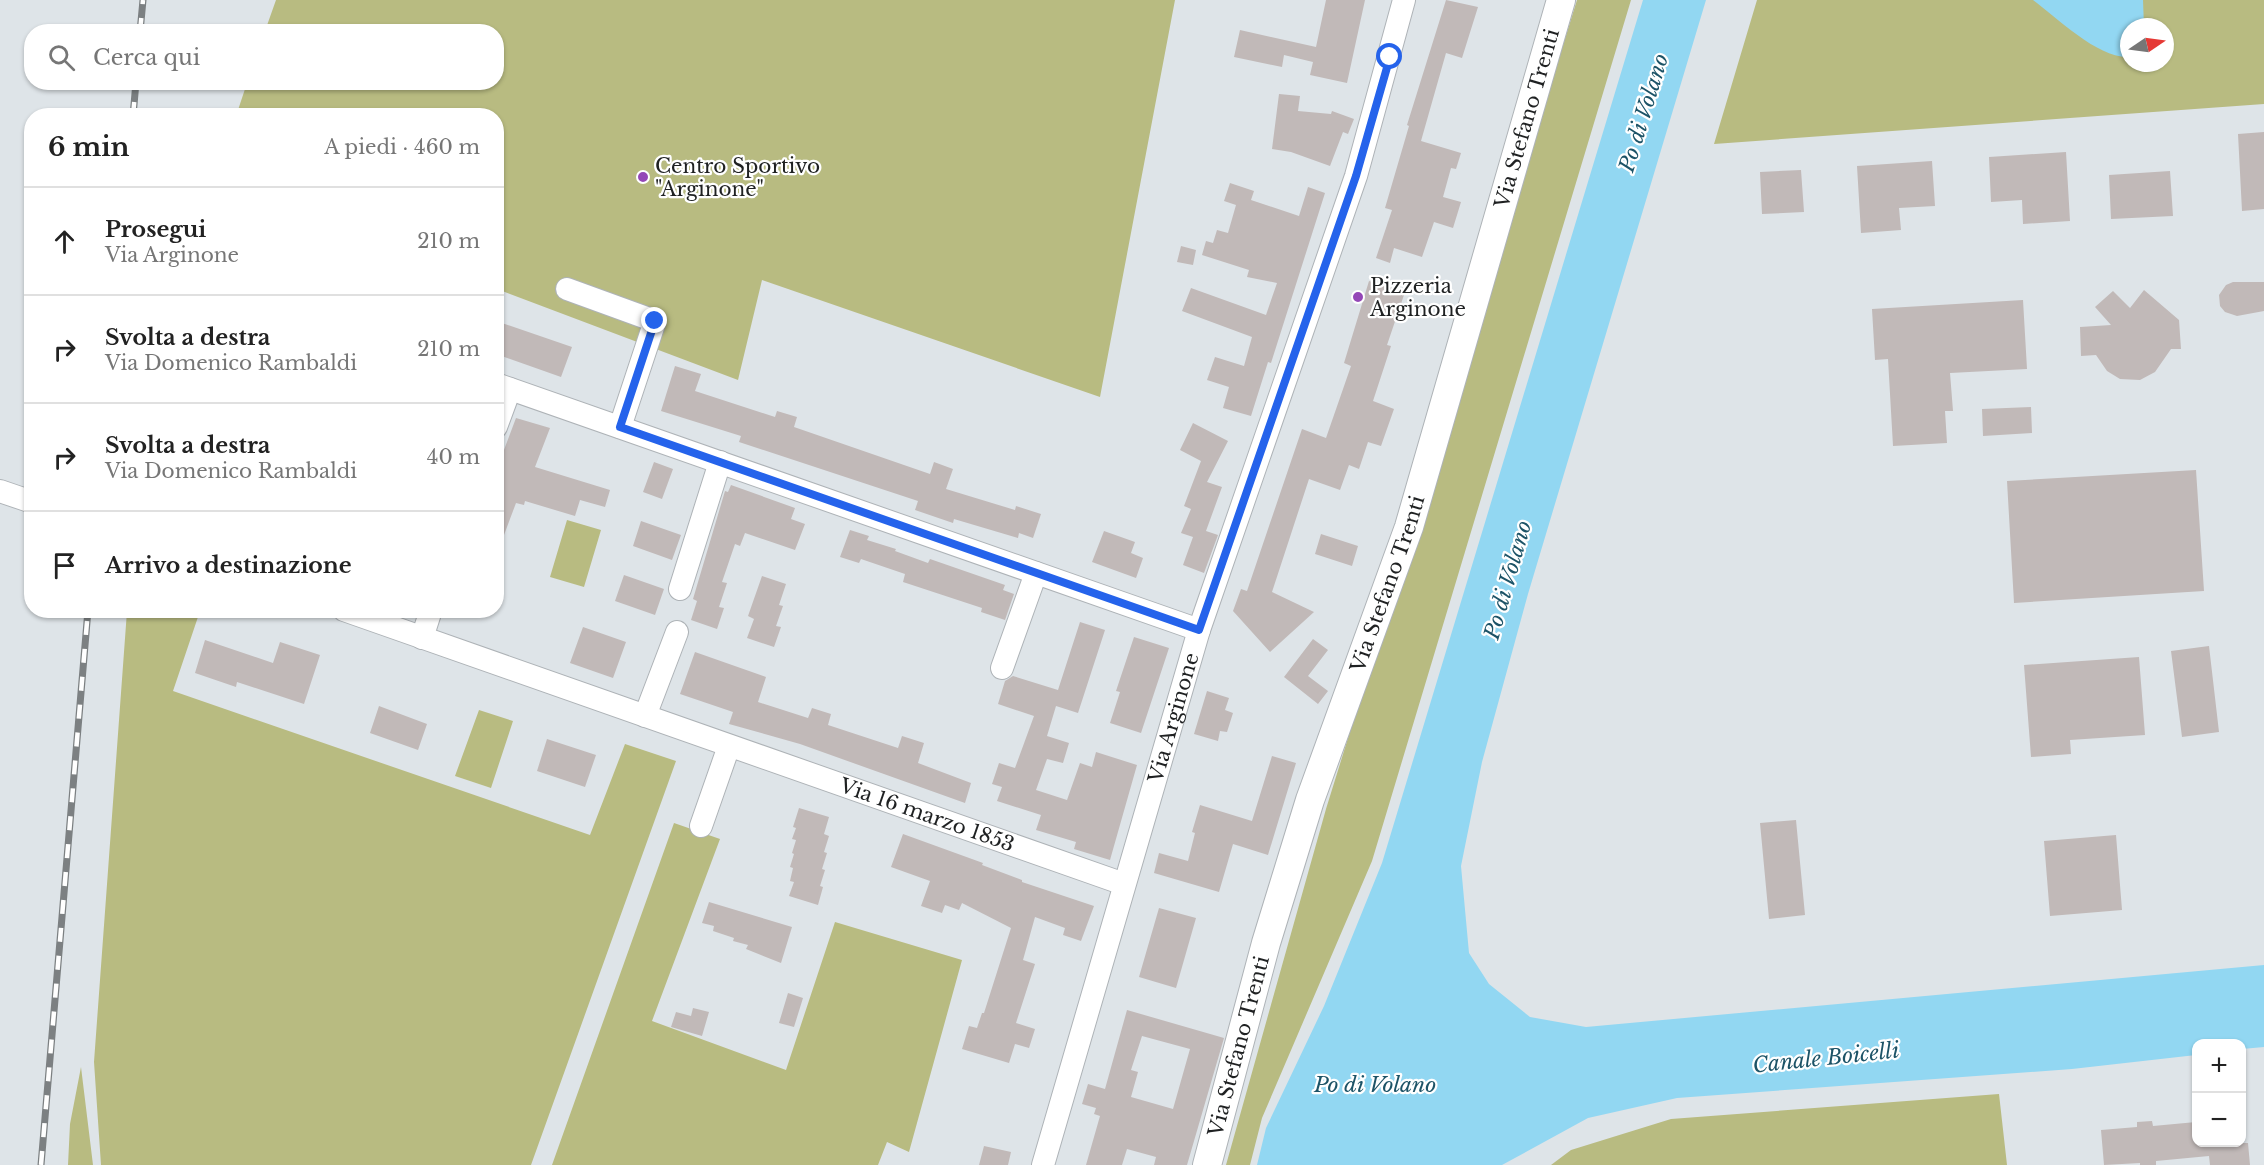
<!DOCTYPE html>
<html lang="it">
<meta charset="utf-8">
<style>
body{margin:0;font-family:"Libre Baskerville",serif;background:#f2f2f2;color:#222}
.controls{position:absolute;right:18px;bottom:18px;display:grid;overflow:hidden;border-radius:12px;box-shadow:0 2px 4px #0004}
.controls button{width:54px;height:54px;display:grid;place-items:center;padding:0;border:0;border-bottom:2px solid #e0e0e0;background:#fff;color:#222;font:30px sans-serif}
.compass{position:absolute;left:2120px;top:18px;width:54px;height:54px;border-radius:50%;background:#fff;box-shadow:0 2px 4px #0004;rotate:77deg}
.stop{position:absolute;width:18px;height:18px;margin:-14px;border:4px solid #2563eb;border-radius:50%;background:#fff}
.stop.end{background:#2563eb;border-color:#fff;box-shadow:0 2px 6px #0008}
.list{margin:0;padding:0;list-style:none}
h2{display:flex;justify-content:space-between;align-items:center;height:78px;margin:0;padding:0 24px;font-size:26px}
h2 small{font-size:20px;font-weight:400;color:#767676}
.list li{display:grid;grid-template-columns:39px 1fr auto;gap:18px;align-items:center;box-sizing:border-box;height:108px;padding:0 24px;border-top:2px solid #e0e0e0}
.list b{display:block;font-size:22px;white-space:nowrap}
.list p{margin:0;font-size:20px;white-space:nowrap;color:#767676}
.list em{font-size:20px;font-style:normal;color:#767676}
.icon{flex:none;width:33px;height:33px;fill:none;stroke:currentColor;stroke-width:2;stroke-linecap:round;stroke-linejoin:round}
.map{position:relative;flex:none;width:2264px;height:1165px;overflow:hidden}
.search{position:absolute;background:#fff;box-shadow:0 2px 4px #0004;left:24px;top:24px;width:480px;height:66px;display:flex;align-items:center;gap:15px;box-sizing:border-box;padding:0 21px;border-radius:24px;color:#767676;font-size:22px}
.panel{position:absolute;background:#fff;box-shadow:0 2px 4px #0004;left:24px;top:108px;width:480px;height:510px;border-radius:24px}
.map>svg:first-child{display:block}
.green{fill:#b8bb81;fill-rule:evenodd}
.water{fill:#92d7f2}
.building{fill:#c1b9b8;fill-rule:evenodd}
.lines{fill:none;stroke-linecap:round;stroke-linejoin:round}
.minor-casing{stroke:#aeb3b7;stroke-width:24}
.major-casing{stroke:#aeb3b7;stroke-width:30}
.minor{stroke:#fff;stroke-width:22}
.major{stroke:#fff;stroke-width:28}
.rail-casing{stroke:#7c8082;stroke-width:7}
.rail{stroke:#fff;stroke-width:4.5;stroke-dasharray:14;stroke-linecap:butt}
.route{stroke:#2563eb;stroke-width:8}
.poi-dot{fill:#9447b7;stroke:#fff;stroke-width:2}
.labels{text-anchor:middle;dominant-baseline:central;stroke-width:4.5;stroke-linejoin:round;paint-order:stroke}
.street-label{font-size:20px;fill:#1f2122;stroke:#fff}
.poi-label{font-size:20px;fill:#1f2122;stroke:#fff;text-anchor:start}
.water-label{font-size:21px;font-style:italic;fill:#1c5367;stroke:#fff}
</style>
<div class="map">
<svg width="2264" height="1165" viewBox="0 0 2264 1165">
<rect width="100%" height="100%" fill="#dee4e8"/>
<path class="green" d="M276 0H1175L1100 397 762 280 738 380 497 289 496 116H236L247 83 496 82V32L265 31Z
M1577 0H1631L1372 861 1262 1118 1250 1165H1226L1326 809Z
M1757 0H2264V104L1714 144ZM2129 27H2165V63H2129Z
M567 520 601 530 584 587 550 577Z
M127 611H200L173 691 590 835 625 744 676 761 531 1165H101L94 1062Z
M479 710 513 721 491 788 455 776Z
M674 823 720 839 652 1021 786 1070 835 922 962 960 909 1152 887 1142 878 1165H552Z
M81 1067 93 1165H68L70 1124Z
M1999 1094 2007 1165H1551L1571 1150 1671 1119Z"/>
<path class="water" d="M1643 0H1706L1528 594 1482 762 1461 866 1469 953 1489 984 1530 1017 1586 1027 2264 965V1047L2242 1049V1044H2196V1055L2072 1069 1677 1098 1588 1118 1502 1165H1257L1266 1128 1324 1006 1382 863Z
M2033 0H2143L2144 27H2129V57C2099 59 2057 18 2033 0Z"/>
<path class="building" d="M1326 0H1365L1347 83 1310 75 1313 62 1284 55 1282 67 1234 57 1240 30 1316 47Z
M1446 0 1478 7 1462 58 1446 53 1421 141 1461 153 1456 169 1451 168 1443 197 1461 202 1453 228 1434 222 1422 257 1394 248 1390 263 1376 258 1392 210 1385 208 1409 126 1407 125Z
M1279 94 1300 96 1298 111 1331 114 1332 111 1354 119 1348 134 1343 132 1330 166 1291 152 1272 149Z
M2264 132V209L2242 211 2238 134Z
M2066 152 2070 221 2023 224 2022 200 1991 202 1989 157Z
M1932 161 1935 206 1899 208 1901 230 1861 233 1857 166Z
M1801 170 1804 212 1762 214 1760 172Z
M2170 171 2173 216 2111 219 2109 175Z
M1230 183 1254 191 1251 200 1299 216 1308 187 1325 193 1271 363 1268 362 1251 416 1223 408 1229 387 1207 380 1215 357 1244 366 1252 337 1182 311 1191 288 1266 315 1277 283 1247 277 1249 270 1202 255 1206 241 1213 243 1217 230 1228 233 1236 205 1224 201Z
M1181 246 1196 250 1193 265 1177 262Z
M1369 281 1405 292 1387 345 1391 346 1373 401 1394 409 1381 446 1368 442 1359 469 1349 465 1340 490 1309 479 1272 592 1314 612 1270 652 1233 611 1241 589 1247 591 1302 429 1326 438 1351 366 1344 363Z
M2233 282H2264V311L2237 316 2225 312 2220 306 2219 295 2226 285Z
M2144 290 2179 320 2181 349H2171L2155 372 2140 380 2120 379 2107 371 2096 355 2081 356 2080 327 2111 325 2095 307 2113 291 2130 308Z
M2023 300 2027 369 1950 373 1953 411H1945L1947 443 1893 446 1888 359 1875 360 1872 309Z
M496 321 572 347 561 377 496 354Z
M675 366 701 374 695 391 775 417 777 411 797 417 794 427 930 474 934 462 953 469 946 489 1015 510 1016 506 1041 514 1033 538 1019 533 1018 538 954 519 953 523 915 510 918 501 739 442 741 436 661 411Z
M2031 407 2032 433 1983 436 1982 409Z
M516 418 550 428 535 467 610 490 605 507 580 500 575 516 525 501 524 505 516 503 498 551 496 471Z
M1193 423 1228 441 1207 482 1222 487 1206 531 1218 535 1204 573 1183 565 1193 537 1181 533 1191 509 1184 506 1201 461 1180 450Z
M654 462 673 469 662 499 643 492Z
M2196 470 2204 591 2014 603 2007 481Z
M731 485 795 508 791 519 805 524 795 550 745 533 740 546 735 544 722 582 727 583 719 607 724 608 717 629 691 620 697 601 693 599 725 491 728 492Z
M641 521 681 535 672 560 633 546Z
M850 530 869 536 867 540 896 549 895 551 928 563 930 559 1005 585 1003 590 1014 594 1005 620 981 612 982 608 903 582 905 574 861 559 859 563 840 557Z
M1104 531 1135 542 1131 553 1143 558 1136 578 1092 562Z
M1321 534 1358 546 1352 566 1315 554Z
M624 575 664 589 655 615 615 601Z
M762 576 786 584 779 605 783 606 776 626 781 627 774 647 747 638 754 619 748 616Z
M1080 622 1105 630 1078 713 1056 706 1047 736 1069 743 1063 763 1047 759 1036 790 1067 800 1080 763 1092 767 1096 752 1137 765 1110 860 1074 849 1076 842 1036 830 1041 815 997 801 1002 787 992 784 999 763 1015 768 1034 716 998 704 1005 681 1013 676 1058 690Z
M583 627 626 642 613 678 570 663Z
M1134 637 1169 648 1141 733 1110 723 1120 692 1116 691Z
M1313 639 1328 650 1308 676 1328 691 1318 704 1284 677Z
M205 640 273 663 280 642 320 655 304 704 237 682 236 687 195 673Z
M2209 646 2219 732 2182 737 2171 651Z
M695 652 766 677 758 702 808 718 812 708 831 714 828 725 898 748 902 736 924 743 918 763 971 783 965 803 800 744 729 724 733 712 680 694Z
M2139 657 2145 735 2070 740 2071 754 2031 757 2024 665Z
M1207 691 1229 698 1225 710 1233 713 1227 732 1220 731 1218 741 1194 734Z
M379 706 427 724 418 750 370 733Z
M547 739 596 755 585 787 537 771Z
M1272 756 1296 763 1268 855 1233 844 1219 892 1154 873 1159 853 1188 861 1195 833 1192 832 1200 805 1252 821Z
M799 808 829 817 824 834 829 836 824 852 827 853 822 869 825 870 820 886 823 887 818 905 789 896 794 882 790 881 793 868 790 867 794 854 792 853 796 840 792 839 796 828 793 827Z
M1796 820 1805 915 1769 919 1760 823Z
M903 834 983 863 982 865 1022 880V882L1094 906 1081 941 1063 935 1065 928 1035 917 1023 960 1035 964 1016 1023 1035 1029 1029 1048 1015 1044 1009 1063 962 1049 969 1026 977 1028 982 1013H984L1011 928 962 903 959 910 945 905 942 913 921 906 930 881 891 867Z
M2116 835 2122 910 2050 916 2044 841Z
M709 902 792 927 781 963 746 949 748 945 733 941 734 938 713 931 714 926 702 923Z
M1159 908 1196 918 1176 988 1139 977Z
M788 993 803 998 794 1027 779 1023Z
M693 1008 709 1012 702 1036 671 1027 676 1012 691 1016Z
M1127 1010 1224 1038 1187 1165H1154L1156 1157 1127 1149 1122 1165H1086L1100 1116 1094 1114 1096 1108 1082 1104 1088 1084 1105 1089ZM1142 1036 1190 1049 1173 1109 1131 1097 1138 1072 1131 1070Z
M2152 1121 2153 1126 2196 1122V1143H2248L2250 1165H2210L2209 1156 2156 1161V1165H2140V1163L2104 1165 2101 1130 2137 1127V1122Z
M984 1146 1011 1152 1008 1165H979Z"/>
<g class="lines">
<defs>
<g id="minor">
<path d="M567 289 655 321 620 427"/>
<path d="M496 384 1199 630"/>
<path d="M496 427 510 389"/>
<path d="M0 491 32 502"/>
<path d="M680 589 720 462"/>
<path id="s1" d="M344 610 1124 884"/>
<path d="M422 638 431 610"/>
<path d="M1002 668 1036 573"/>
<path d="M645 716 677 632"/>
<path d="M701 826 729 746"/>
<path id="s2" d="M1043 1165 1199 630 1356 176 1404 0"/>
</g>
<g id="major">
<path id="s3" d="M1207 1165 1266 943 1310 800 1409 527 1561 0"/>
</g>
</defs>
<use href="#minor" class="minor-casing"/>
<use href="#major" class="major-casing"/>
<use href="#minor" class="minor"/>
<use href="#major" class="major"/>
<defs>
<path id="rail" d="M140 32 143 0
M133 116 136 82
M41 1165 88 610"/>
</defs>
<use href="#rail" class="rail-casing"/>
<use href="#rail" class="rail"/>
</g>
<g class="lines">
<path class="route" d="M655 321 620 427 1199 630 1356 176 1390 57"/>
</g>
<g class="poi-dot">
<circle cx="643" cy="177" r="6"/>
<circle cx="1358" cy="297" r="6"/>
</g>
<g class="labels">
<g class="street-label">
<text stroke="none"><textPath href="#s3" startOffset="1095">Via Stefano Trenti</textPath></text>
<text stroke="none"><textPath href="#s3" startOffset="609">Via Stefano Trenti</textPath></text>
<text stroke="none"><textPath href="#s2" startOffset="466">Via Arginone</textPath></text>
<text stroke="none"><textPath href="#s1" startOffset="618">Via 16 marzo 1853</textPath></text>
<text stroke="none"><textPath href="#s3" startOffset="123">Via Stefano Trenti</textPath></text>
</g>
<g class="poi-label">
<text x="655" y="166">Centro Sportivo<tspan x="655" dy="23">"Arginone"</tspan></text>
<text x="1370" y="286">Pizzeria<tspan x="1370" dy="23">Arginone</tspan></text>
</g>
<g class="water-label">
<text transform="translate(1644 113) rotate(-73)">Po di Volano</text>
<text transform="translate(1508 580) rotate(-74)">Po di Volano</text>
<text transform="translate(1826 1058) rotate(-6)">Canale Boicelli</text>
<text x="1375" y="1085">Po di Volano</text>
</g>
</g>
</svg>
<div class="controls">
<button>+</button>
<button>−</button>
</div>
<svg class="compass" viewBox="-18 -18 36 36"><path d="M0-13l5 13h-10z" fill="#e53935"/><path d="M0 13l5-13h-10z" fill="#767676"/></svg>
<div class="stop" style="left:1390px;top:57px"></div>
<div class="stop end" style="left:655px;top:321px"></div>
<div class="search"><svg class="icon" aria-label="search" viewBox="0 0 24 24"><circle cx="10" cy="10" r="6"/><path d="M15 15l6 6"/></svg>Cerca qui</div>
<section class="panel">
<h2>6 min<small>A piedi · 460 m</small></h2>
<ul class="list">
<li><svg class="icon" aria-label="ahead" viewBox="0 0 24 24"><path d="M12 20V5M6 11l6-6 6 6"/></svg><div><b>Prosegui</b><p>Via Arginone</p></div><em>210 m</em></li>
<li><svg class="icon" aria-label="right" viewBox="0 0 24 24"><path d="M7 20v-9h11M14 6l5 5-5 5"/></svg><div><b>Svolta a destra</b><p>Via Domenico Rambaldi</p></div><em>210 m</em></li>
<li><svg class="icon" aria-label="right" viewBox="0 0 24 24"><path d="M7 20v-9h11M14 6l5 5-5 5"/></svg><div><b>Svolta a destra</b><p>Via Domenico Rambaldi</p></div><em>40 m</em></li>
<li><svg class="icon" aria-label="arrive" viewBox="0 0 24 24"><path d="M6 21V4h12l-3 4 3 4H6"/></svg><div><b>Arrivo a destinazione</b></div></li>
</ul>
</section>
</div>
